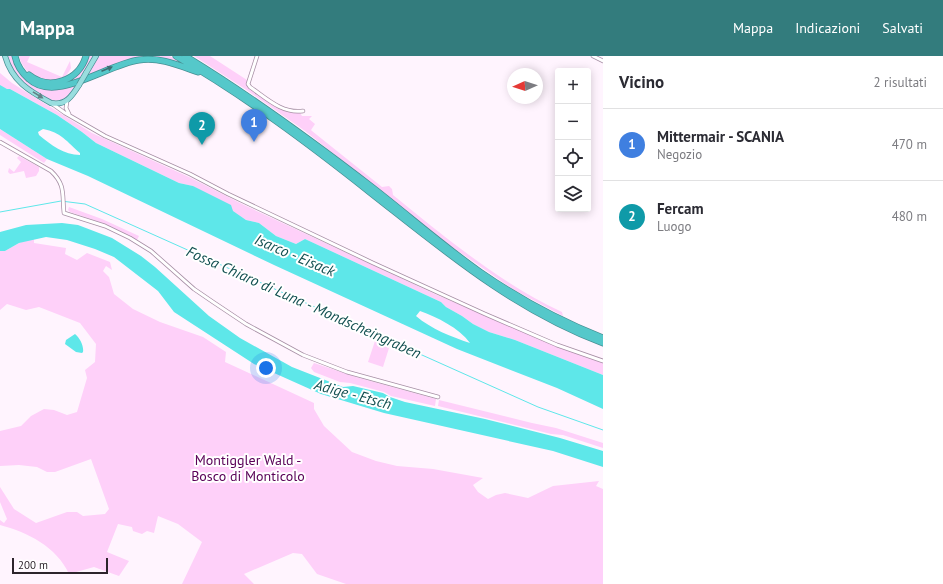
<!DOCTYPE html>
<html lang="it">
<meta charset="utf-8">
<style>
body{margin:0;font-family:"PT Sans",sans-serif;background:#f2f2f3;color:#2b2b33}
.controls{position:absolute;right:12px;top:12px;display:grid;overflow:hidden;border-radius:4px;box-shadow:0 2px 10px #0003}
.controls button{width:36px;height:36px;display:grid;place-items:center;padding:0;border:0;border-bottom:1px solid #e1e1e2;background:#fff;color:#2b2b33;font:20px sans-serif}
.compass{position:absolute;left:507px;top:12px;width:36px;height:36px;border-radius:50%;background:#fff;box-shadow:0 2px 10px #0003;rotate:267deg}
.scale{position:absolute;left:12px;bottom:10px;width:96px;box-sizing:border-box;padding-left:4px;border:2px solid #2d242c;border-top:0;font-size:11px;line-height:14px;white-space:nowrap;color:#2d242c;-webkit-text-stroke:3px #fff;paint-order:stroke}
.you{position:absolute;left:266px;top:312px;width:14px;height:14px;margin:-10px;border:3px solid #fff;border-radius:50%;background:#1a73e8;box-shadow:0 0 0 6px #1a73e833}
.badge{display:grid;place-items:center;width:26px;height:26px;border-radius:50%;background:#337c7d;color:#fff;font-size:13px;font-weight:700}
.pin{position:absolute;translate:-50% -33px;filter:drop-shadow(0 1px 2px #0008)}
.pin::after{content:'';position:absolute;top:21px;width:14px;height:12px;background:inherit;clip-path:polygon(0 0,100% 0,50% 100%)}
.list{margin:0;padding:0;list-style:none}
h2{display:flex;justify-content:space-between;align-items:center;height:52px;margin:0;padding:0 16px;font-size:17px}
h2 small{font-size:13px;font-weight:400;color:#7c7c81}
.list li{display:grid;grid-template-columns:26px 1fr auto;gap:12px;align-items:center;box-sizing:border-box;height:72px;padding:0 16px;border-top:1px solid #e1e1e2}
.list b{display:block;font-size:15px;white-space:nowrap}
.list p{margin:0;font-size:13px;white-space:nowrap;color:#7c7c81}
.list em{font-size:13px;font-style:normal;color:#7c7c81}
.icon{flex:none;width:22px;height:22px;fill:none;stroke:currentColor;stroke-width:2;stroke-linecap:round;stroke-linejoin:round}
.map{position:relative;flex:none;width:603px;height:528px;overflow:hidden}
header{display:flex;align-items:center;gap:24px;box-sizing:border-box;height:56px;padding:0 20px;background:#337c7d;color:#fff}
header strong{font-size:19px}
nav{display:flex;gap:22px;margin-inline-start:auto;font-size:14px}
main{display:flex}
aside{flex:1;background:#fff}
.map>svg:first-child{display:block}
.green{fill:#fed0f9}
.water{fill:#5ee7e9;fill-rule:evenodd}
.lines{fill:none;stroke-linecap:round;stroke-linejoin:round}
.stream{stroke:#5ee7e9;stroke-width:1}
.street-casing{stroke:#a78fa5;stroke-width:4.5}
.primary-casing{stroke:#478f93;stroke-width:6}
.highway-casing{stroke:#478f93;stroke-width:7}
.street{stroke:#fff;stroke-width:3}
.primary{stroke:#99dedf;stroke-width:4.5}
.highway{stroke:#55c8ca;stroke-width:5.5}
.primary-bridge-casing{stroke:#478f93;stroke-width:6;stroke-linecap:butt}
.primary-bridge{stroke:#99dedf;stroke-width:4.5}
.oneway{fill:#3f6e73}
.oneway2{fill:#638186}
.labels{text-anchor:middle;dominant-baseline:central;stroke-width:4;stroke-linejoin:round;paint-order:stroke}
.park-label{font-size:14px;fill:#590157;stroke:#fff}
.water-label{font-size:15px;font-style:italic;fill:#124f50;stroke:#fff}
</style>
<header>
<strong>Mappa</strong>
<nav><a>Mappa</a><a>Indicazioni</a><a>Salvati</a></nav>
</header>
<main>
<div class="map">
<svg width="603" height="528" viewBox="0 0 603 528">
<rect width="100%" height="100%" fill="#fff4fe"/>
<path class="green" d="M7 0H13L35 29 78 27 71 39 63 44 52 45 23 28 12 13Z
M19 0H30L27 6 62 21 70 5 71 12C59 38 25 24 19 0Z
M87 0H94L82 20 88 17 99 0H170L185 9 166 3 143 1 119 6 69 27H39L72 23Z
M194 0H210L247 24V28L249 32 280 53 285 55 300 57 302 60H312L309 63 315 68 311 74 312 75 382 131 389 130 392 133 393 139C446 182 500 227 562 256L563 260 514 234 445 186 305 75 245 33Z
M0 17 12 27 92 77 189 121 244 149 437 239 543 284 603 306V319L515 284 489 276 473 268 462 260 446 251 441 246 305 183 296 188 276 180 259 167 246 164 193 130 179 127 96 87 82 76 57 59 10 33H7L0 30Z
M0 73 47 103 44 107 0 79Z
M19 100 39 111V115L36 120 26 122 24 115 10 118 8 116 9 112 14 116 21 106 17 102Z
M69 151 102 163 139 180 137 184 105 168 70 156 68 154Z
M34 182V187L66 192 65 198 77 204 87 197 110 206 112 214 106 210 103 215 109 221 114 238 133 253 160 266 203 281 226 296 225 306 314 347V353L324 370 352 396 376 405 397 410 433 413 483 422 473 429 478 436 488 443 496 439 505 437 528 442 553 430 599 425 596 430 603 433V528H346L317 518 302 498 293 497 244 518 254 528H182L202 486 178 468 158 460 154 477 147 475 142 478 133 475 132 471 118 468 107 496 129 505 119 520 94 511 69 518C57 491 27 476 0 469V464L4 467 7 463 0 446V431L14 453 36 467 67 456H77L83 460 105 458 109 453 91 403 55 416H47L37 411 19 409 0 410V375L21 370 31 360 44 353 54 354 67 359 77 356 87 322 85 314 95 306 96 288 80 267 39 251 26 254 7 248 0 254V195H5L19 187Z
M375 285 389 292 383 311 368 306Z
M314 307 356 321 436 343 435 350 391 340 384 336 350 327 340 326 314 316 311 312Z
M439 344 532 367 556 372 603 387V392L563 379 551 378 438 350Z"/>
<path class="water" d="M0 29 7 33H10L57 59 82 76 96 87 179 127 193 130 231 149 233 155 246 164 259 167 276 180 296 188 305 183 441 246 446 251 462 260 473 268 489 276 515 284 603 319V353L557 332 457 293 274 209 88 120 47 103 0 73ZM43 73C61 76 67 86 80 97V99C64 99 51 89 39 79L38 76ZM420 255C437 261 459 272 470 287 452 281 431 273 416 260Z
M62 167 78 169 112 182 141 200 155 211 209 260 240 282 292 311 343 331 353 330 383 337 390 341 405 346 485 363 560 382 603 395V411L553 395 384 357 321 338 254 308 174 256 158 235 114 201 95 193 67 184 46 181 19 187 5 195H0V176L26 169Z
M75 278C80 282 84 290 83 296L82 297 76 296 65 288 66 284Z"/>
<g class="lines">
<path class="stream" d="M0 156 61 145 85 148 538 351 603 374"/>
<defs>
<path id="street" d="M257 0 248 28 250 31C266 42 282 58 303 55
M593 0 603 5
M67 45 66 52 69 58
M51 47 65 57 105 80 190 118 228 138 373 207 485 258 557 289 603 305
M0 86 51 115C66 129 62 139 64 157L105 170 130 182 151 195 194 233 213 246 246 268 303 299 347 316 438 341"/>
<path id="primary" d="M5 0C12 25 29 35 51 47 66 50 72 40 79 29
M86 17 96 0"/>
<path id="highway" d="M15 0C17 10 21 16 29 23 56 48 107 8 139 4 160 1 178 9 198 16
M176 0C245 40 308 87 371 137 445 195 513 253 603 287
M185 0C251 40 312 85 373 132 409 160 443 190 480 216 519 243 560 265 603 282
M29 19C49 35 79 25 86 0"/>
</defs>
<use href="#street" class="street-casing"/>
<use href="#primary" class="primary-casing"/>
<use href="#highway" class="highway-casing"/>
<use href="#street" class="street"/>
<use href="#primary" class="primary"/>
<use href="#highway" class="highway"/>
<defs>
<path id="primary-bridge" d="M79 29 86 17"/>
</defs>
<use href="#primary-bridge" class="primary-bridge-casing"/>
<use href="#primary-bridge" class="primary-bridge"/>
</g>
<defs><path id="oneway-solid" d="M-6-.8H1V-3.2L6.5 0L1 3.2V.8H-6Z"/></defs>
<use class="oneway" href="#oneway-solid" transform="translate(107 13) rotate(-23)"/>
<use class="oneway2" href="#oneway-solid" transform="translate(38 39) rotate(32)"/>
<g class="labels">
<g class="park-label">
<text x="248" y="404">Montiggler Wald -<tspan x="248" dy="16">Bosco di Monticolo</tspan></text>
</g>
<g class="water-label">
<text transform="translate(295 199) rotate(23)">Isarco - Eisack</text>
<text transform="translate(304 246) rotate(24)">Fossa Chiaro di Luna - Mondscheingraben</text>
<text transform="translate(353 338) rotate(15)">Adige - Etsch</text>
</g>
</g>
</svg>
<div class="controls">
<button>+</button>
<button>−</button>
<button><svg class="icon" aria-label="locate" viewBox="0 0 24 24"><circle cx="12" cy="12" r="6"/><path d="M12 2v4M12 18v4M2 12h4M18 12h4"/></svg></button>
<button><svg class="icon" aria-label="layers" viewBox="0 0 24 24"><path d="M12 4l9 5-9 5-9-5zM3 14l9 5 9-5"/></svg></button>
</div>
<svg class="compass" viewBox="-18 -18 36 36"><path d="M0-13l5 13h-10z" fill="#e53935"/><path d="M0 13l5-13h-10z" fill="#7c7c81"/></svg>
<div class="scale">200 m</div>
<div class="you"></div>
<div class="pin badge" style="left:254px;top:86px;background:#3f7fe0">1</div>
<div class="pin badge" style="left:202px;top:89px;background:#0f9aa8">2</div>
</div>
<aside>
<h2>Vicino<small>2 risultati</small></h2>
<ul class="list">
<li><span class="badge" style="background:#3f7fe0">1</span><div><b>Mittermair - SCANIA</b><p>Negozio</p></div><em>470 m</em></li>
<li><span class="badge" style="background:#0f9aa8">2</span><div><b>Fercam</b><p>Luogo</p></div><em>480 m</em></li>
</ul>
</aside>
</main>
